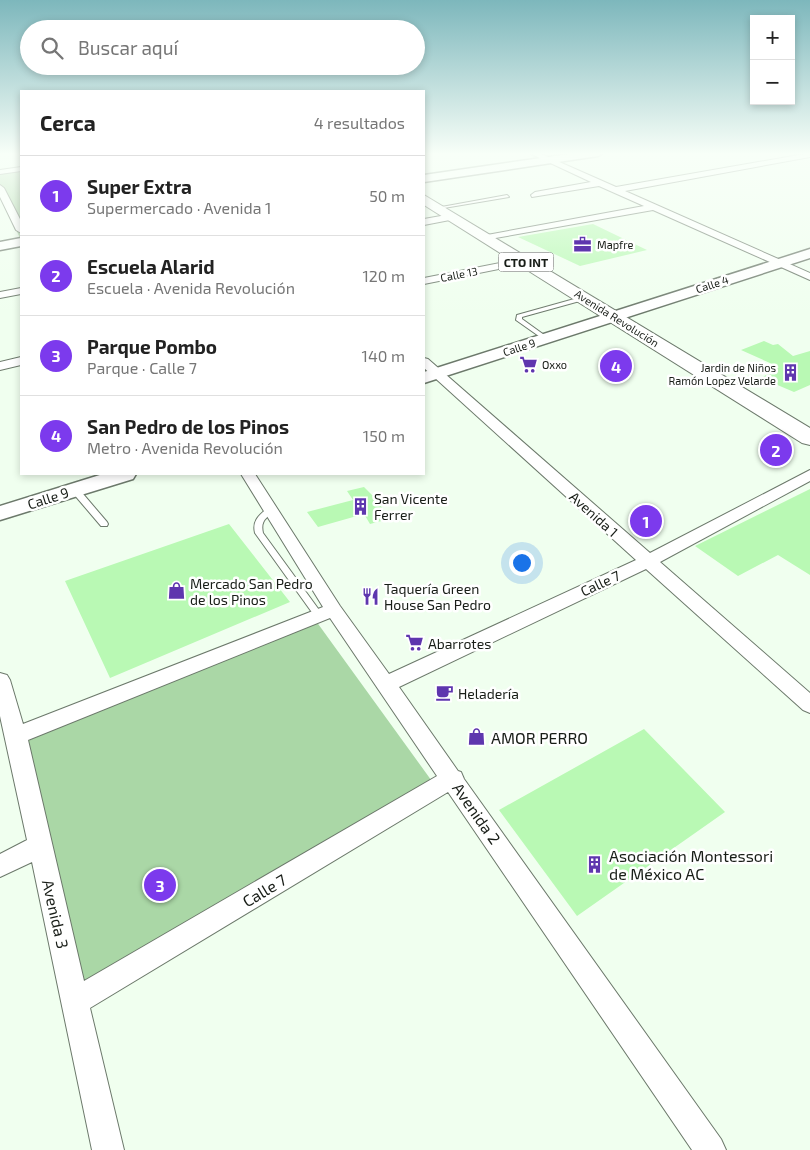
<!DOCTYPE html>
<html lang="es">
<meta charset="utf-8">
<style>
body{margin:0;font-family:"Exo 2",sans-serif;background:#f6f6f6;color:#222}
.controls{position:absolute;right:15px;top:15px;display:grid;overflow:hidden;border-radius:0px;box-shadow:0 2px 8px #0003}
.controls button{width:45px;height:45px;display:grid;place-items:center;padding:0;border:0;border-bottom:1px solid #e0e0e0;background:#fff;color:#222;font:25px sans-serif}
.you{position:absolute;left:521px;top:562px;width:18px;height:18px;margin:-12px;border:4px solid #fff;border-radius:50%;background:#1a73e8;box-shadow:0 0 0 8px #1a73e833}
.badge{display:grid;place-items:center;width:32px;height:32px;border-radius:50%;background:#7c3aed;color:#fff;font-size:16px;font-weight:700}
.pin{position:absolute;translate:-50% -50%;border:2px solid #fff;box-shadow:0 1px 5px #0006}
.list{margin:0;padding:0;list-style:none}
h2{display:flex;justify-content:space-between;align-items:center;height:65px;margin:0;padding:0 20px;font-size:21px}
h2 small{font-size:16px;font-weight:400;color:#767676}
.list li{display:grid;grid-template-columns:32px 1fr auto;gap:15px;align-items:center;box-sizing:border-box;height:80px;padding:0 20px;border-top:1px solid #e0e0e0}
.list b{display:block;font-size:19px;white-space:nowrap}
.list p{margin:0;font-size:16px;white-space:nowrap;color:#767676}
.list em{font-size:16px;font-style:normal;color:#767676}
.icon{flex:none;width:28px;height:28px;fill:none;stroke:currentColor;stroke-width:2;stroke-linecap:round;stroke-linejoin:round}
.map{position:relative;flex:none;width:810px;height:1150px;overflow:hidden}
.search{position:absolute;background:#fff;box-shadow:0 2px 8px #0003;left:20px;top:20px;width:405px;height:55px;display:flex;align-items:center;gap:12px;box-sizing:border-box;padding:0 18px;border-radius:28px;color:#767676;font-size:19px}
.panel{position:absolute;background:#fff;box-shadow:0 2px 8px #0003;left:20px;top:90px;width:405px;height:385px;border-radius:0px}
.map>svg:first-child{display:block}
.green{fill:#aad7a6}
.building{fill:#b9f9b4}
.lines{fill:none;stroke-linecap:round;stroke-linejoin:round}
.lane-casing{stroke:#6c796b;stroke-width:2}
.street-casing{stroke:#6c796b;stroke-width:2}
.secondary-casing{stroke:#6c796b;stroke-width:3}
.primary-casing{stroke:#6c796b;stroke-width:2}
.path{stroke:#8e988d;stroke-width:1;stroke-dasharray:2 2;stroke-linecap:butt}
.lane{fill:#fff;fill-rule:evenodd}
.street{fill:#fff;fill-rule:evenodd}
.secondary{fill:#fff;fill-rule:evenodd}
.primary{fill:#fff;fill-rule:evenodd}
.labels{text-anchor:middle;dominant-baseline:central;stroke-width:5;stroke-linejoin:round;paint-order:stroke}
.far-poi-label{font-size:11px;fill:#181d17;stroke:#fff;text-anchor:start}
.far-street-label{font-size:11px;fill:#181d17;stroke:#fff}
.shield{fill:#fff;stroke:#5d615d;stroke-width:1}
.shield-label{font-size:12px;font-weight:bold;fill:#181d17}
.street-label{font-size:14px;fill:#181d17;stroke:#fff}
.poi-label{font-size:14px;fill:#181d17;stroke:#fff;text-anchor:start}
.near-poi-label{font-size:16px;fill:#181d17;stroke:#fff;text-anchor:start}
.near-street-label{font-size:16px;fill:#181d17;stroke:#fff}
</style>
<div class="map">
<svg width="810" height="1150" viewBox="0 0 810 1150">
<rect width="100%" height="100%" fill="#f0ffef"/>
<path class="green" d="M21 171V240L0 197V174Z
M316 621 434 784 85 986 27 741Z"/>
<path class="building" d="M593 224 647 250 580 266 518 237Z
M764 341 773 345 778 344 793 356 810 351V385L794 392 761 378 779 367 741 350Z
M364 487 372 495H374L389 519 370 524 364 514 318 527 307 512 353 500 347 491Z
M810 489V575L778 555 738 576 695 546Z
M229 524 290 602 110 678 65 581Z
M644 729 725 812 577 916 499 810Z"/>
<g class="lines">
<defs>
<path id="lane" d="M507 195 509 197 438 209 436 208Z
M585 296 588 298 587 299 522 317V319L547 337V339H543L516 320 517 315Z
M72 488H78L107 522 108 524 107 526H101L72 492 71 490Z
M268 508H274L275 510C267 518 260 520 263 533L322 614 324 616 322 618H316L255 533C252 521 259 515 268 508Z"/>
<path id="street" d="M529 153H539L616 187 810 153V157L625 191 810 273V280L653 210 484 240 482 238 487 235 644 206 599 186 532 197 531 195 535 192 591 182Z
M21 167V171L0 174V170Z
M0 185 4 188 21 221V233L16 230 0 197Z
M452 214 455 215V219L424 225V219Z
M525 258 530 261 529 263 424 284V278Z
M21 288V294L0 298V292Z
M21 357V365L0 370V362Z
M424 358 428 359 650 553 810 470V481L660 562 810 693V713L803 710 646 569 399 687 458 771 461 772 464 779 721 1139 726 1150H692L448 792 90 1008 124 1150H92L32 862 0 877V854L27 840 0 716V673L7 675 10 680 23 724 323 607 241 474H255L340 606 389 674 636 560 424 368ZM330 618 437 776 84 981 28 740Z"/>
<path id="secondary" d="M576 153H603L598 156 424 182V175Z
M21 238V246L0 250V242Z
M810 249V258L424 383V372Z
M103 474H136L133 479 0 520V506Z"/>
<path id="primary" d="M424 195 810 428V445L802 443 424 205Z"/>
</defs>
<use href="#lane" class="lane-casing"/>
<use href="#street" class="street-casing"/>
<use href="#secondary" class="secondary-casing"/>
<use href="#primary" class="primary-casing"/>
<path class="path" d="M424 155 436 153"/>
<use href="#lane" class="lane"/>
<use href="#street" class="street"/>
<use href="#secondary" class="secondary"/>
<use href="#primary" class="primary"/>
</g>
<linearGradient id="sky" x2="0" y2="1"><stop stop-color="#7db7bc"/><stop offset="0.49" stop-color="#f8fff8"/><stop offset="1" stop-color="#f8fff8" stop-opacity="0"/></linearGradient>
<rect width="810" height="314" fill="url(#sky)"/>
<defs>
<symbol id="office-bare" viewBox="-9 -9 18 18"><path d="M-6-3h4V-5.5h4V-3h4V5H-6ZM-1-4.5V-3h2v-1.5ZM-6 0V1H6V0Z" fill="#5e36ae" stroke="#fff" stroke-width="2.5" paint-order="stroke"/></symbol>
<symbol id="supermarket-bare" viewBox="-9 -9 18 18"><path d="M-6-5.5h2.5l.6 2H6L4.5 2H-2.5L-4.4-4H-6ZM-1.5 3.2a1.3 1.3 0 1 0 .1 0ZM3 3.2a1.3 1.3 0 1 0 .1 0Z" fill="#5e36ae" stroke="#fff" stroke-width="2.5" paint-order="stroke"/></symbol>
<symbol id="building-bare" viewBox="-9 -9 18 18"><path d="M-4-6H4V6H1V3H-1V6H-4ZM-2.5-4.3h1.7v1.8h-1.7ZM.8-4.3h1.7v1.8H.8ZM-2.5-1h1.7V.8h-1.7ZM.8-1h1.7V.8H.8Z" fill="#5e36ae" stroke="#fff" stroke-width="2.5" paint-order="stroke"/></symbol>
<symbol id="shop-bare" viewBox="-9 -9 18 18"><path d="M-5-2.5h2.3a2.7 3.5 0 0 1 5.4 0H5L5.5 6h-11ZM-1.5-2.5h3a1.5 2.3 0 0 0-3 0Z" fill="#5e36ae" stroke="#fff" stroke-width="2.5" paint-order="stroke"/></symbol>
<symbol id="restaurant-bare" viewBox="-9 -9 18 18"><path d="M-5-6h1v4h1v-4h1v4h1v-4h1v5L-1.5 .5V6h-2V.5L-5-1ZM5-6V6H3V1.5H1.5Q1.5-4 5-6Z" fill="#5e36ae" stroke="#fff" stroke-width="2.5" paint-order="stroke"/></symbol>
<symbol id="cafe-bare" viewBox="-9 -9 18 18"><path d="M-5.5-4.5H6V0H3Q3 3.5 0 3.5H-2.5Q-5.5 3.5-5.5 0ZM3-3.2v2h1.7v-2ZM-6 4.5H4V6H-6Z" fill="#5e36ae" stroke="#fff" stroke-width="2.5" paint-order="stroke"/></symbol>
</defs>
<g fill-rule="evenodd">
<use href="#office-bare" x="570" y="232" width="25" height="25"/>
<use href="#supermarket-bare" x="516" y="352" width="25" height="25"/>
<use href="#building-bare" x="778" y="360" width="25" height="25"/>
<use href="#building-bare" x="348" y="494" width="25" height="25"/>
<use href="#shop-bare" x="164" y="578" width="25" height="25"/>
<use href="#restaurant-bare" x="358" y="584" width="25" height="25"/>
<use href="#supermarket-bare" x="402" y="630" width="25" height="25"/>
<use href="#cafe-bare" x="432" y="680" width="25" height="25"/>
<use href="#shop-bare" x="464" y="724" width="25" height="25"/>
<use href="#building-bare" x="582" y="852" width="25" height="25"/>
</g>
<g class="labels">
<g class="far-poi-label">
<text x="597" y="244">Mapfre</text>
<text x="542" y="364">Oxxo</text>
<text x="776" y="367" text-anchor="end">Jardin de Niños<tspan x="776" dy="13">Ramón Lopez Velarde</tspan></text>
</g>
<g class="far-street-label">
<text transform="translate(459 274) rotate(-11)">Calle 13</text>
<text transform="translate(712 284) rotate(-18)">Calle 4</text>
<text transform="translate(617 318) rotate(32)">Avenida Revolución</text>
<text transform="translate(519 347) rotate(-18)">Calle 9</text>
</g>
<rect class="shield" x="498.5" y="252.5" width="55" height="19" rx="4"/>
<g class="shield-label">
<text x="526" y="262">CTO INT</text>
</g>
<g class="street-label">
<text transform="translate(48 498) rotate(-18)">Calle 9</text>
<text transform="translate(594 514) rotate(42)">Avenida 1</text>
<text transform="translate(600 583) rotate(-25)">Calle 7</text>
</g>
<g class="poi-label">
<text x="374" y="498">San Vicente<tspan x="374" dy="16">Ferrer</tspan></text>
<text x="190" y="583">Mercado San Pedro<tspan x="190" dy="16">de los Pinos</tspan></text>
<text x="384" y="588">Taquería Green<tspan x="384" dy="16">House San Pedro</tspan></text>
<text x="428" y="643">Abarrotes</text>
<text x="458" y="693">Heladería</text>
</g>
<g class="near-poi-label">
<text x="491" y="737">AMOR PERRO</text>
<text x="609" y="855">Asociación Montessori<tspan x="609" dy="18">de México AC</tspan></text>
</g>
<g class="near-street-label">
<text transform="translate(477 813) rotate(55)">Avenida 2</text>
<text transform="translate(264 890) rotate(-31)">Calle 7</text>
<text transform="translate(56 914) rotate(77)">Avenida 3</text>
</g>
</g>
</svg>
<div class="controls">
<button>+</button>
<button>−</button>
</div>
<div class="you"></div>
<div class="pin badge" style="left:646px;top:521px">1</div>
<div class="pin badge" style="left:776px;top:450px">2</div>
<div class="pin badge" style="left:160px;top:885px">3</div>
<div class="pin badge" style="left:616px;top:366px">4</div>
<div class="search"><svg class="icon" aria-label="search" viewBox="0 0 24 24"><circle cx="10" cy="10" r="6"/><path d="M15 15l6 6"/></svg>Buscar aquí</div>
<section class="panel">
<h2>Cerca<small>4 resultados</small></h2>
<ul class="list">
<li><span class="badge">1</span><div><b>Super Extra</b><p>Supermercado · Avenida 1</p></div><em>50 m</em></li>
<li><span class="badge">2</span><div><b>Escuela Alarid</b><p>Escuela · Avenida Revolución</p></div><em>120 m</em></li>
<li><span class="badge">3</span><div><b>Parque Pombo</b><p>Parque · Calle 7</p></div><em>140 m</em></li>
<li><span class="badge">4</span><div><b>San Pedro de los Pinos</b><p>Metro · Avenida Revolución</p></div><em>150 m</em></li>
</ul>
</section>
</div>
